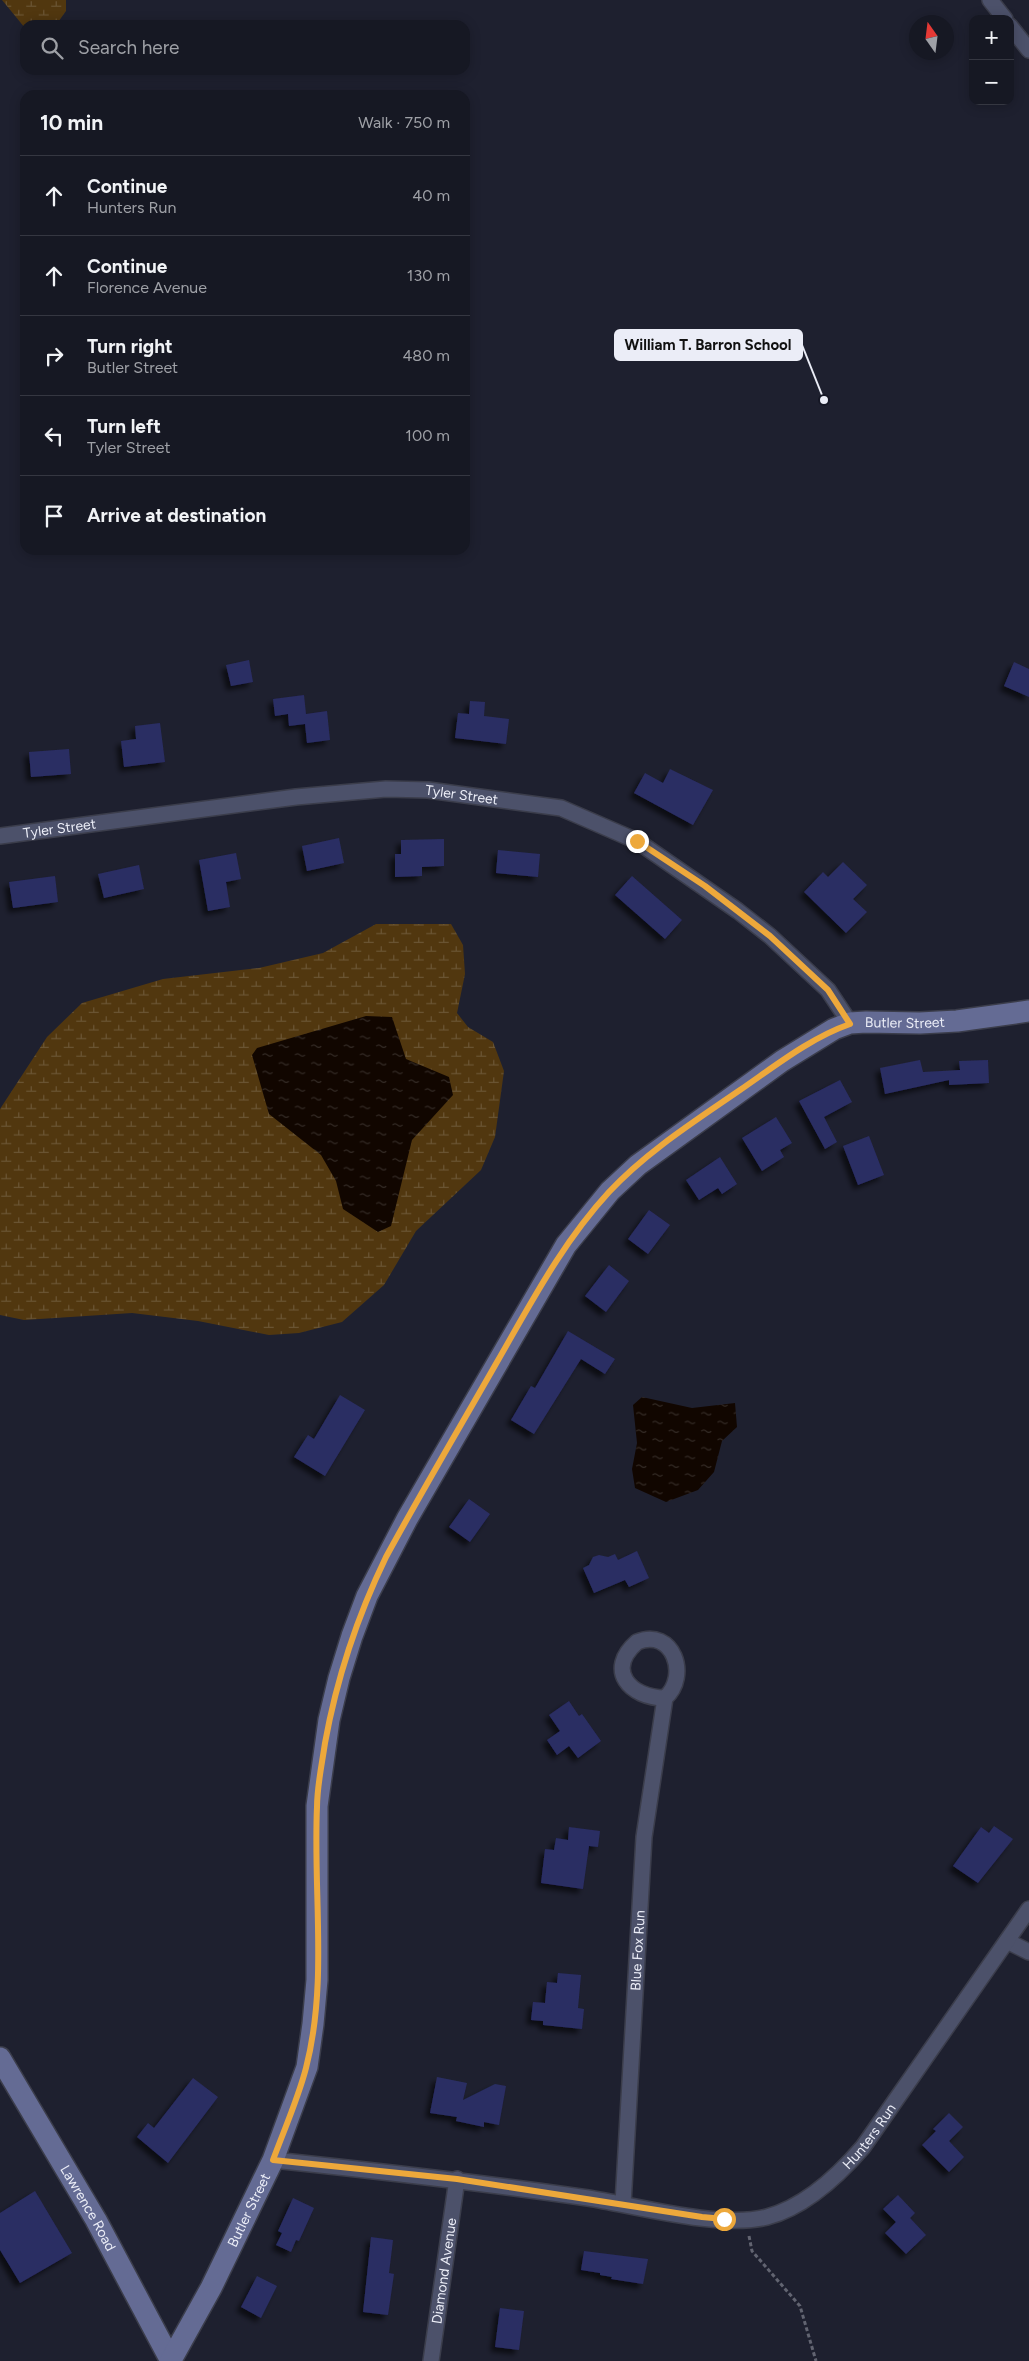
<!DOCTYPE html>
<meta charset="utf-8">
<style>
body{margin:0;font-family:Figtree,sans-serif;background:#232530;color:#f1f3f6}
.controls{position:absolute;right:15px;top:15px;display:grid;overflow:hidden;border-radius:10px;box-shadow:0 2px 12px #0003}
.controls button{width:45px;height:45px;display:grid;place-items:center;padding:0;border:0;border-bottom:1px solid #353741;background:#161823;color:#f1f3f6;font:25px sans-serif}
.compass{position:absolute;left:909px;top:15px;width:45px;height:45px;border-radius:50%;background:#161823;box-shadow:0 2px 12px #0003;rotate:346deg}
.stop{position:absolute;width:15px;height:15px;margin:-11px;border:4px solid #eda83b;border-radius:50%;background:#fff}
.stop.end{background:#eda83b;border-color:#fff;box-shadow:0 1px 5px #0008}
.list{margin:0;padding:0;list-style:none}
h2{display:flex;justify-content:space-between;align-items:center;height:65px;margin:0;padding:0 20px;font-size:21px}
h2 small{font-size:16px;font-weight:400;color:#9ea0a6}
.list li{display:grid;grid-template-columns:32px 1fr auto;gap:15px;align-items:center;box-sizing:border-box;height:80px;padding:0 20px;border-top:1px solid #353741}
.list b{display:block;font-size:19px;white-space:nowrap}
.list p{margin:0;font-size:16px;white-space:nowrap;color:#9ea0a6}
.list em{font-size:16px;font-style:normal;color:#9ea0a6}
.icon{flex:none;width:28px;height:28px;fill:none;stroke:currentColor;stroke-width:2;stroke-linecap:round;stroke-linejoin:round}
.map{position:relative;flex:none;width:1029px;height:2361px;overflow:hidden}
.search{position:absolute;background:#161823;box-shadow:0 2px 12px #0003;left:20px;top:20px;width:450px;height:55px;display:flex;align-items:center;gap:12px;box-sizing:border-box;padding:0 18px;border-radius:15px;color:#9ea0a6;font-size:19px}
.panel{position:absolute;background:#161823;box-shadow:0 2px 12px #0003;left:20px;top:90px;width:450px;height:465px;border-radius:15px}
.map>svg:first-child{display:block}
.wetland{fill:url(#wetland-marsh)}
.water{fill:url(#water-ripples)}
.building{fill:#2a2d64;filter:url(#shadow)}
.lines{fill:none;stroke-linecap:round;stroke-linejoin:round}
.street-casing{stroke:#3b3d4b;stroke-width:18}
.secondary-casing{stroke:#3b3d4b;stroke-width:24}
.path{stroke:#626471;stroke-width:3;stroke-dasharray:4 2.5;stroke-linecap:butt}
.street{stroke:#4c516a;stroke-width:15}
.secondary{stroke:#646b94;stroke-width:21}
.route{stroke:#eda83b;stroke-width:6}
.labels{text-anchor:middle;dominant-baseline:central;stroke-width:4;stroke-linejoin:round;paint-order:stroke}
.street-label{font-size:14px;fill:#ebedf7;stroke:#151725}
.leader{fill:none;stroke:#ebedf7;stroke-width:2}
.callout-dot{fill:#ebedf7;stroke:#151725;stroke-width:2}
.callout{fill:#ebedf7;stroke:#ebedf7;stroke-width:2}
.callout-label{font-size:15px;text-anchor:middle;font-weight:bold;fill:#111}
</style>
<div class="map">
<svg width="1029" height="2361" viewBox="0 0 1029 2361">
<defs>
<pattern id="wetland-marsh" width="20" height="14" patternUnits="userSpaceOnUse" patternTransform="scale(1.25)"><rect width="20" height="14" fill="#51370f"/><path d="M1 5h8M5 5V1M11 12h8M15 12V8" fill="none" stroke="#6a5433"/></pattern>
<pattern id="water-ripples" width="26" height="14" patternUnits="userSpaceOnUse" patternTransform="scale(1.25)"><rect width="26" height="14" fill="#110600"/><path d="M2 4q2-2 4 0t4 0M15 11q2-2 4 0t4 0" fill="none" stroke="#342b26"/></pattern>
<filter id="shadow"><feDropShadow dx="-4.5" dy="4.5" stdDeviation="2.5" flood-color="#0009"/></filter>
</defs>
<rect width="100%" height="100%" fill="#1e202f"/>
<path class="wetland" d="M2 0H66V11L56 25H25V28Z
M376 924H451L463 945 465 974 457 1013 468 1027 493 1042 504 1071 495 1137 481 1170 416 1231 384 1285 342 1322 299 1333 269 1335 198 1321 132 1313 24 1320 0 1315V1109L47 1037 82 1003 163 979 259 968 323 953Z"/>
<path class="water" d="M366 1016 392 1017 406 1059 449 1077 453 1095 412 1140 391 1226 378 1232 343 1209 336 1181 321 1155 269 1114 252 1055 257 1048Z
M642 1397 692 1408 735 1403 737 1427 722 1441 714 1472 698 1490 666 1502 635 1488 632 1469 637 1443 633 1405Z"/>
<path class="building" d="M249 660 253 682 231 686 226 665Z
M1014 662 1029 669V697L1004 686Z
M304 695 306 714 327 711 330 740 307 743 305 724 289 726 288 714 275 716 273 699Z
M470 701 485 702 484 716 509 719 506 744 455 738 458 713 469 714Z
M160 723 165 762 124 767 121 741 136 739 135 726Z
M69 749 71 774 31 777 29 752Z
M670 769 713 790 693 825 634 793 645 773 663 783Z
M339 838 344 863 307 871 302 846Z
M444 839V866L422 867V876L395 877V854H401V840Z
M498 850 540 854 538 877 496 873Z
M236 853 241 879 226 882 230 907 208 911 199 860Z
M843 862 867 885 853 899 867 912 846 933 804 892 823 872 828 877Z
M139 865 144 889 104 898 98 874Z
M55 876 58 902 13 908 9 882Z
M632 876 682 920 665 939 615 895Z
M920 1060 923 1072 960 1070 959 1061 988 1060 989 1083 949 1085V1080L885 1094 880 1068Z
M840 1080 852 1102 824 1117 837 1142 825 1149 799 1101Z
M776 1117 792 1143 780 1150 784 1157 762 1171 742 1138Z
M869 1136 884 1175 858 1185 843 1146Z
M720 1157 737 1184 722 1194 718 1188 699 1200 686 1180Z
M649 1210 670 1225 648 1254 628 1239Z
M609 1265 629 1281 606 1312 585 1296Z
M568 1331 615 1359 605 1374 581 1359 534 1434 511 1420 531 1386 535 1388Z
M340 1395 365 1410 325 1476 294 1457 308 1435 314 1439Z
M469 1499 490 1514 470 1542 449 1527Z
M637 1551 649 1578 629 1587 625 1580 594 1593 583 1568 589 1565 593 1557 599 1555 608 1557 615 1554 618 1560Z
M569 1701 579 1716 582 1714 601 1741 578 1758 569 1746 557 1755 547 1740 560 1731 549 1715Z
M994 1826 1013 1839 978 1883 953 1866 981 1827 989 1833Z
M569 1827 600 1831 598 1847 589 1846 583 1889 541 1883 545 1849 554 1850 556 1838 568 1840Z
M558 1973 581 1975 578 2008 584 2009 582 2029 543 2025V2021L531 2020 533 2002 545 2003 547 1982 557 1983Z
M437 2077 467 2083 463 2100 495 2084 506 2086 499 2125 484 2122V2127L456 2121 457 2117 430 2113Z
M193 2078 218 2097 168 2163 137 2137 148 2123 154 2128Z
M949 2113 963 2127 949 2141 964 2157 949 2172 922 2145 936 2131 933 2129Z
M35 2191 72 2253 20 2283 0 2250V2213Z
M898 2195 915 2213 910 2218 926 2235 906 2254 885 2233 896 2222 883 2209Z
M293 2198 314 2208 299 2241 296 2240 291 2252 276 2245 282 2233 278 2231Z
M371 2237 393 2240 389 2273 394 2274 388 2315 363 2312Z
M584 2251 648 2259 643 2284 611 2279 612 2277 600 2275V2273L581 2270Z
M257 2276 277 2286 261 2318 241 2307Z
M500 2308 524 2311 519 2350 495 2347Z"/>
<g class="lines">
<defs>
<g id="street">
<path d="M990 0 1005 19"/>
<path d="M1010 26 1029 50"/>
<path id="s1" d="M0 836 296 797 386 789 428 790 561 808 637 841 738 911 770 936 828 990 850 1023"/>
<path d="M1007 1941 1029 1952"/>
<path id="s2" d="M273 2160C378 2171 483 2183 588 2198 637 2206 720 2229 767 2217 805 2207 838 2176 863 2147L1029 1909"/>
<path id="s3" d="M623 2204 644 1837 665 1698C690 1676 673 1627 637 1642 605 1670 630 1698 665 1698"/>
<path id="s4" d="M431 2361 457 2179"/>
</g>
<g id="secondary">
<path id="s5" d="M0 2058 96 2220 171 2361"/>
<path id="s6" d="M171 2360 211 2288 273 2160 307 2067 313 2024 317 1980V1806L329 1720 339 1678 352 1636 367 1596 407 1519 566 1245 610 1191 638 1165 782 1061 834 1029 850 1023 866 1022 920 1023 957 1021 1029 1011"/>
</g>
</defs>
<use href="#street" class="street-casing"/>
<use href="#secondary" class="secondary-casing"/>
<path class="path" d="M749 2236 752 2251 800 2306 816 2361"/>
<use href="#street" class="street"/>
<use href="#secondary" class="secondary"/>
</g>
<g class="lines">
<path class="route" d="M637 841 705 886 770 936 828 990 850 1024C810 1038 775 1066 740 1090 695 1121 646 1152 609 1192 562 1243 531 1303 497 1362 460 1427 422 1491 386 1557 357 1617 337 1677 325 1743 322 1764 317 1786 317 1807 313 1893 328 1983 306 2068 298 2099 284 2130 273 2160L457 2179 702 2217 724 2219"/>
</g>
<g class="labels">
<g class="street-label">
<text stroke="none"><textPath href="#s1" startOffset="465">Tyler Street</textPath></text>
<text stroke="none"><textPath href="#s1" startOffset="60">Tyler Street</textPath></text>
<text stroke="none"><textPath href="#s6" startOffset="1624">Butler Street</textPath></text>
<text stroke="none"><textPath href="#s3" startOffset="254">Blue Fox Run</textPath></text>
<text stroke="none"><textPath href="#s2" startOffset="631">Hunters Run</textPath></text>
<text stroke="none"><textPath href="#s5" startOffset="174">Lawrence Road</textPath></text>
<text stroke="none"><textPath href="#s6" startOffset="169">Butler Street</textPath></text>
<text stroke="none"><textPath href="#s4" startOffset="91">Diamond Avenue</textPath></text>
</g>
</g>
<path class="leader" d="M824 400L802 345"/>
<circle class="callout-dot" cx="824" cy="400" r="5"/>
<rect class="callout" x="615" y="330" width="187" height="30" rx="5"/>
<g class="callout-label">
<text x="708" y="350">William T. Barron School</text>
</g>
</svg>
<div class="controls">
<button>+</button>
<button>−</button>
</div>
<svg class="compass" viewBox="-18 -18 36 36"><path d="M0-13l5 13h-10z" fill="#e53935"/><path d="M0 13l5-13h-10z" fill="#9ea0a6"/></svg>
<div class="stop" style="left:724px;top:2219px"></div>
<div class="stop end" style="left:637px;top:841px"></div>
<div class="search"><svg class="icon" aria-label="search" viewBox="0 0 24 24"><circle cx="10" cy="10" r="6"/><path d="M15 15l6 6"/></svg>Search here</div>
<section class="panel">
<h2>10 min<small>Walk · 750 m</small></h2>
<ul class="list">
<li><svg class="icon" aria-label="ahead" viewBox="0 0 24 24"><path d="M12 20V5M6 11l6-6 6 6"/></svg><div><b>Continue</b><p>Hunters Run</p></div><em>40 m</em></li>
<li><svg class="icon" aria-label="ahead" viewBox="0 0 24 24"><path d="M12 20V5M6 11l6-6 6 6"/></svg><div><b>Continue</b><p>Florence Avenue</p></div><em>130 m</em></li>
<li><svg class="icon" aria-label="right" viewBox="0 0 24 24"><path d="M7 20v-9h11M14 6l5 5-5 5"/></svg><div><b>Turn right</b><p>Butler Street</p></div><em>480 m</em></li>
<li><svg class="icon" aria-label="left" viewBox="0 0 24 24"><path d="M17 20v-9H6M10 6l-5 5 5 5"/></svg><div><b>Turn left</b><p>Tyler Street</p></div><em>100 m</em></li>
<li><svg class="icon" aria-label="arrive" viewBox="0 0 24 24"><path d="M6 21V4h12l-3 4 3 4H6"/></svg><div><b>Arrive at destination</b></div></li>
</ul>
</section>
</div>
